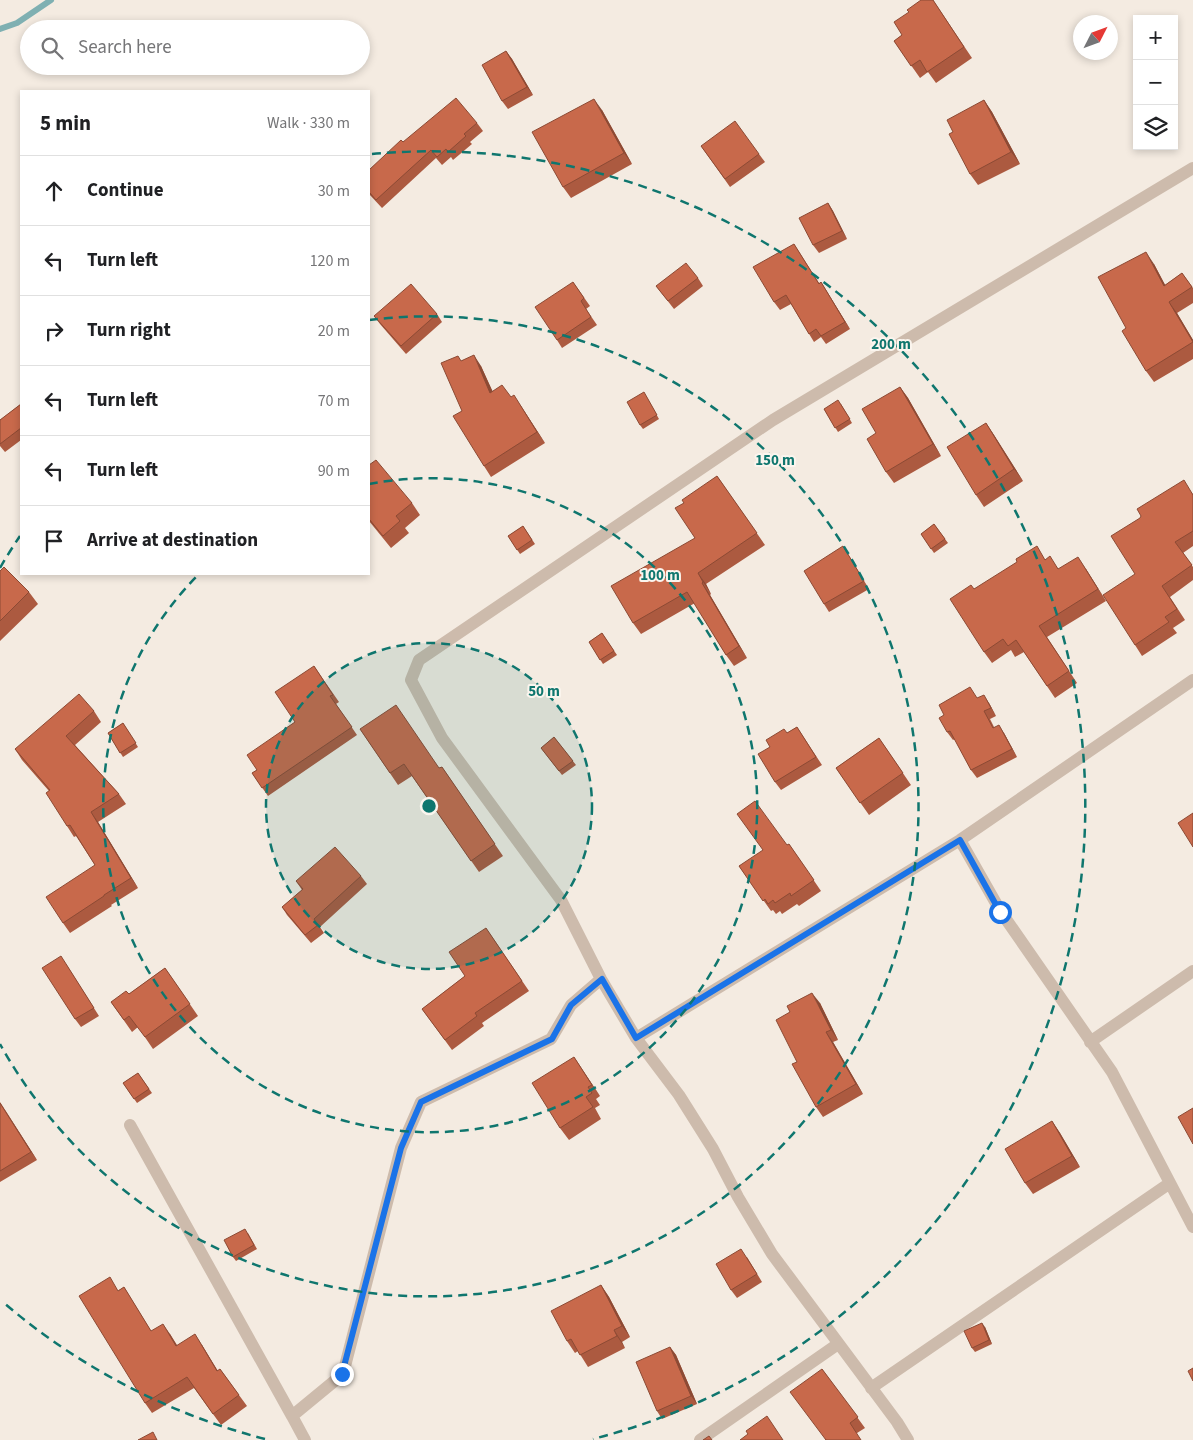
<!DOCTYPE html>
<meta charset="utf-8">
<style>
body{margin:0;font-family:"Source Sans 3",sans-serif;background:#f2f2f2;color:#202124}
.controls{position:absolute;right:15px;top:15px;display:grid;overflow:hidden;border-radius:0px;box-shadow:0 2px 8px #0003}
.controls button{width:45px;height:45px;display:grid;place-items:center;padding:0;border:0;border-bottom:1px solid #e0e0e0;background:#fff;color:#202124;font:25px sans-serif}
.compass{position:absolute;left:1073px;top:15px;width:45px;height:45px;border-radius:50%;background:#fff;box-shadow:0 2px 8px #0003;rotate:48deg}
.stop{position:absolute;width:15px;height:15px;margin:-11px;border:4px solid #1a73e8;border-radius:50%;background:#fff}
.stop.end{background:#1a73e8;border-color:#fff;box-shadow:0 1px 5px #0008}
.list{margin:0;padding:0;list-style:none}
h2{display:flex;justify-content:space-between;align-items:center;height:65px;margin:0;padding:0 20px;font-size:21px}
h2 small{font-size:16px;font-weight:400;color:#757577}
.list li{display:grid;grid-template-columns:32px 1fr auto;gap:15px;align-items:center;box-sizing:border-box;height:70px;padding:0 20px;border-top:1px solid #e0e0e0}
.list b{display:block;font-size:19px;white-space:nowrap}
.list em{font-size:16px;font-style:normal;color:#757577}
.icon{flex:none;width:28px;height:28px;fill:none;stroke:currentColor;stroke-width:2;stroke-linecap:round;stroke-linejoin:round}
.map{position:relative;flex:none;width:1193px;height:1440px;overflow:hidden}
.search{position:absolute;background:#fff;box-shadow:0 2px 8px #0003;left:20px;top:20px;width:350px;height:55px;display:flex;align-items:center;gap:12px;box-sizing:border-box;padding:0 18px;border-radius:28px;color:#757577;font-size:19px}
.panel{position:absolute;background:#fff;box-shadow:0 2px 8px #0003;left:20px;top:90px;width:350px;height:485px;border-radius:0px}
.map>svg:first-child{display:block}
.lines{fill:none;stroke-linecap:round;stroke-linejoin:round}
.stream{stroke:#7fb0b2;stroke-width:6}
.minor{stroke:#cdbbac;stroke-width:12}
.wall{fill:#ac5a40}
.shaded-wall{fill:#8c4a34}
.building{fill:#c8694b;stroke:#8c4a34}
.route{stroke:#1a73e8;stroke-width:6}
.ring{fill:none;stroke:#0f766e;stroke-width:2.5;stroke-dasharray:9 6}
.centre{fill:#0f766e;stroke:#fbf5ee;stroke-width:2.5}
.ring-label{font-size:15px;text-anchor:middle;font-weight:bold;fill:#0f766e;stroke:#fbf5ee;stroke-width:4;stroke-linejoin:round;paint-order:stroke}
</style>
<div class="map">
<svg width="1193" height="1440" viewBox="0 0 1193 1440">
<rect width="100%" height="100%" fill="#f4ebe1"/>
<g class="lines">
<path class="stream" d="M0 29 17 23 51 0"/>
<path class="minor" d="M960 840 1001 912 1112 1072 1193 1227
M636 1038 960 840 1193 680
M1090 1042 1193 971
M130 1125 292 1416
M871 1388 1170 1183
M305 1440 292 1416 343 1374 401 1148 421 1102 551 1039 571 1005 601 979
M700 1440 838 1344
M908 1440 897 1422 772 1254 738 1197 713 1149 679 1095 636 1038 601 979 561 900 442 738 411 680 419 660 773 420 1193 168"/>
</g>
<path class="wall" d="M933 0 972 58 936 83 928 72 920 78 894 41 902 35Z
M506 51 512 59 533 95 508 109 502 101Z
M984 100 992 112 1020 164 978 185 970 174 953 132Z
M602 110 632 164 571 198 563 187Z
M477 123 483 131 470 142 472 144 453 160 451 157 442 165 436 158 382 208 369 194V170L403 142Z
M701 146 759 154 765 162 730 187Z
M828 203 833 211 847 239 819 253 813 245Z
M794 244 819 283 821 282 826 290 850 329 826 344 821 337 814 342 791 304 780 310 774 302Z
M1154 264 1165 285 1182 273 1193 288V303L1177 313 1193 340V359L1154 382 1146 371 1126 328Z
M698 278 703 286 674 309 656 286Z
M573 282 590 306 586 309 597 325 562 348 557 340Z
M437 314 442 322 406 354 380 324 374 316Z
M462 360 481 366 492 391 511 397 521 406 545 443 491 477 484 466 462 411Z
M900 387 908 398 941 456 894 483 886 472 876 433Z
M646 396 659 419 643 429 640 425Z
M21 404V440L5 452 0 446V420Z
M841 404 852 423 838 432 824 409Z
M986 423 994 435 1023 481 984 507 976 495Z
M369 465 412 503 420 515 405 528 409 533 391 548 369 521Z
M717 476 765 545 706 584 711 594 710 595 747 658 734 666 726 655 695 603 641 634 633 623 695 538 684 503Z
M1193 493V546L1183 553 1193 567V580L1170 597 1185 620 1173 628 1177 633 1142 656 1135 645V574Z
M934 524 948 543 934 553 921 534Z
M523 526 535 544 520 554 508 536Z
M848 554 869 589 829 612 824 604Z
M1046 559 1059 569H1086L1106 601 1047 637 1077 683 1055 698 1024 652 1015 657 1011 650 992 663 984 652 974 589Z
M0 571 29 592 38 604 0 641Z
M602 633 617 655 603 664 589 642Z
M314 666 339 702 336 704 357 735 268 796 252 773 257 770 295 722Z
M978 698 989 703 996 716 990 719 994 727 1004 733 1017 757 977 778 971 770 955 739 953 740 947 732Z
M94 711 101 722 75 745 119 794 126 804 98 822 138 888 111 905 112 906 70 933 63 923 95 865 76 836 74 837 67 826 49 791 22 760 15 749Z
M123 723 138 747 123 757 108 733Z
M797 727 822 765 781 790 775 782 770 747 787 733Z
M360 729 439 768 442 767 503 856 479 872 412 776 398 785Z
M554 737 576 765 562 775 541 748Z
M879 738 911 785 869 815 836 768Z
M789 844 821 891 799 906 797 904 782 914 780 911 776 914 773 910 771 911 739 866Z
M361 876 367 884 320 927 324 933 311 943 287 915 282 907 302 890 296 881Z
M486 928 529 991 482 1023 484 1026 452 1050 422 1009 465 976Z
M66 964 99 1016 81 1027 75 1019Z
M165 968 198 1016 153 1049 138 1027 132 1032 111 1002 129 994Z
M820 1003 838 1040 833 1042 863 1094 823 1117 816 1107 797 1062Z
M574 1057 600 1096 596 1099 600 1105 595 1108 601 1119 569 1140 560 1128Z
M138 1073 152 1093 137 1103 123 1083Z
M0 1102 37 1160 0 1182Z
M1052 1121 1060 1133 1080 1167 1033 1194 1025 1183Z
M248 1233 257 1249 236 1261 233 1257Z
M747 1257 762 1282 737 1298 731 1290Z
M601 1285 609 1297 630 1337 622 1342 625 1348 588 1367 578 1351 575 1353 567 1341Z
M124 1287 151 1331 170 1334 177 1345H202L218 1371 220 1369 247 1406 221 1425 194 1388 152 1413 145 1403 119 1290Z
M985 1327 992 1344 975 1352 972 1348Z
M670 1347 676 1355 697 1404 662 1419 657 1411Z
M822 1369 865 1428 857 1433 825 1440Z"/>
<path class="shaded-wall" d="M506 51 512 59 533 95 527 87Z
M594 99 602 110 632 164 624 153Z
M984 100 992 112 1020 164 1011 152Z
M828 203 833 211 847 239 842 231Z
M1146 252 1154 264 1172 298 1164 286Z
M821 282 826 290 850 329 845 322Z
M1169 302 1177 313 1193 340V342Z
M474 355 481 366 498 403 490 393Z
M900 387 908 398 941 456 933 444Z
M514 395 521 406 545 443 537 432Z
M986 423 994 435 1023 481 1014 469Z
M1078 557 1086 569 1106 601 1098 589Z
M698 573 706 584 711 594 703 582Z
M702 583 710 595 747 658 739 646Z
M984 695 989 703 996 716 991 708Z
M999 725 1004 733 1017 757 1012 749Z
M91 812 98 822 138 888 131 878Z
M812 993 820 1003 838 1040 831 1030Z
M826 1032 833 1042 863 1094 856 1084Z
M574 1057 600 1096 592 1085Z
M0 1102 37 1160 31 1152Z
M1052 1121 1060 1133 1080 1167 1072 1156Z
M601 1285 609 1297 630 1337 622 1326Z
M982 1323 985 1327 992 1344 989 1340Z
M163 1324 170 1334 183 1356 176 1346Z
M614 1330 622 1342 625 1348 617 1336Z
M195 1334 202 1345 224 1382 217 1371Z
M670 1347 676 1355 697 1404 691 1396Z"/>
<path class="building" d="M921 0H933L964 47 927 72 920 60 911 66 894 41 902 35 894 22 909 12 907 10Z
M506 51 527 87 502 101 482 65Z
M456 98 477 123 464 134 466 136 448 152 446 149 437 157 431 150 376 200 369 192V170L401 140 403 142Z
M594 99 624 153 563 187 532 132Z
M984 100 1011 152 970 174 949 134 953 132 947 120Z
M735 121 759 154 725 179 701 146Z
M828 203 842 231 813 245 799 218Z
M794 244 819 284 821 282 845 322 821 336 816 329 809 334 786 295 774 302 753 267Z
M1146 252 1164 286 1182 273 1192 287 1169 302 1193 342 1146 371 1122 331 1126 328 1098 277Z
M686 263 698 278 668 301 656 286Z
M573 282 584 298 581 301 591 317 557 340 535 307Z
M411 284 437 314 401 346 374 316Z
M474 355 490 393 502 385 511 397 514 395 537 432 484 466 453 416 462 411 441 363 458 356 461 361Z
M900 387 933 444 886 472 867 439 876 433 862 409Z
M644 392 657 415 640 425 627 402Z
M838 400 850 419 835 428 824 409Z
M21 404V428L0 444V420Z
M986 423 1014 469 976 495 947 447Z
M376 460 412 503 396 516 400 521 383 536 369 519V465Z
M717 476 757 533 698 573 703 582 702 583 739 646 726 655 687 592 633 623 611 586 695 538 675 508 684 503 682 500Z
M1184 480 1193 495V531L1175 542 1192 565 1162 586 1177 609 1165 617 1169 622 1135 645 1103 595 1135 574 1111 536 1140 518 1141 516 1137 509Z
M934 524 945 539 931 549 921 534Z
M523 526 532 540 517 550 508 536Z
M843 546 864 581 824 604 804 571Z
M1037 546 1045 560 1050 556 1058 569 1078 557 1098 589 1039 626 1069 671 1047 686 1016 640 1008 646 1003 639 984 652 950 599 971 585 974 589 1017 562 1016 559Z
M4 567 29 592 0 621V571Z
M602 633 614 651 600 660 589 642Z
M314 666 333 695 330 696 352 727 262 788 252 773 257 770 247 755 295 722 275 692Z
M970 687 977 698 984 695 991 708 984 711 993 728 999 725 1012 749 971 770 950 731 947 732 939 718 944 715 939 705Z
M79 694 94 711 66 736 119 794 91 812 131 878 104 895V896L63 923 46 897 95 865 70 825 67 826 46 793 50 790 15 749Z
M396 705 439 768 442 767 495 844 471 861 404 764 390 773 360 729Z
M123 723 136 743 120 753 108 733Z
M797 727 816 757 775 782 758 754 770 747 766 740 784 729 787 733Z
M554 737 573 761 559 771 541 748Z
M879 738 903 773 860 803 836 768Z
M755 801 787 845 789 844 814 880 791 896 790 893 775 903 773 900 768 904 765 899 763 901 739 866 763 850 737 814Z
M1193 813V847L1178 823Z
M335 847 361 876 314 919 318 925 305 935 282 907 303 889 296 881Z
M486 928 522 981 475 1013 477 1016 445 1040 422 1009 465 976 449 952Z
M61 956 94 1008 75 1019 42 968Z
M165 968 190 1004 145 1037 129 1016 124 1020 111 1002 126 991 129 994Z
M812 993 831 1030 826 1032 856 1084 816 1107 792 1064 797 1062 776 1020 790 1012 787 1006Z
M574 1057 592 1085 588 1087 592 1093 586 1097 593 1107 560 1128 532 1083Z
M138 1073 149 1089 134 1099 123 1083Z
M0 1103 31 1152 0 1171Z
M1193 1108V1144L1178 1117Z
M1052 1121 1072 1156 1025 1183 1005 1149Z
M245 1229 254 1245 233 1257 224 1240Z
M741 1249 757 1274 731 1290 716 1264Z
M110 1277 118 1291 124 1287 151 1331 163 1324 176 1346 195 1334 217 1371 220 1369 239 1395 213 1414 187 1377 145 1403 79 1296Z
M601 1285 622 1326 614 1330 617 1336 580 1355 571 1339 567 1341 551 1311Z
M982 1323 989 1340 972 1348 964 1331Z
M670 1347 691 1396 657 1411 636 1362Z
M1193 1368V1381L1188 1371Z
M822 1369 858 1417 850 1423 861 1440H826L790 1392Z
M767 1416 783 1440H740L748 1434 746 1431Z
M153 1432 157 1440H138Z
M709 1436 712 1440H703Z"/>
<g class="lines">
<path class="route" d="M342 1374 401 1148 421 1102 552 1039 571 1005 602 979 636 1038 960 840 1000 912"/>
</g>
<circle cx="429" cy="806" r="163" fill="#0f766e" fill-opacity=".12"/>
<g class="ring">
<circle cx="429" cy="806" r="163"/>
<path d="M369 484A327 327 0 1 1 198 575"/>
<path d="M0 568A490 490 0 0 1 20 536M369 320A490 490 0 1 1 0 1044"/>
<path d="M265 1439A654 654 0 0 1 4 1303M372 154A654 654 0 0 1 593 1439"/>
</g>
<circle cx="429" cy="806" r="8" class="centre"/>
<g class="ring-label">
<text x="891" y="349">200 m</text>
<text x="775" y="465">150 m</text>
<text x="660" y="580">100 m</text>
<text x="544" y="696">50 m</text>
</g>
</svg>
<div class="controls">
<button>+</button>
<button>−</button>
<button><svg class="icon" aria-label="layers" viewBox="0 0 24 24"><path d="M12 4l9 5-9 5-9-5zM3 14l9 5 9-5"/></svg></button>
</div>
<svg class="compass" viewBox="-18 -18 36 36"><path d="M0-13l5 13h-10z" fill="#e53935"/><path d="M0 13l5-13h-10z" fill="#757577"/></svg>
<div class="stop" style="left:1000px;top:912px"></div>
<div class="stop end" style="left:342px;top:1374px"></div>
<div class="search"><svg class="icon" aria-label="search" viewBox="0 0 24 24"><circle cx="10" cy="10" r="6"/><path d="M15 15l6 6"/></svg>Search here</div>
<section class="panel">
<h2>5 min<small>Walk · 330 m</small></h2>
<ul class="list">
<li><svg class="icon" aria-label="ahead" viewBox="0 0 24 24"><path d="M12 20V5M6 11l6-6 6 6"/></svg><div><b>Continue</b></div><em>30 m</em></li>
<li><svg class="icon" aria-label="left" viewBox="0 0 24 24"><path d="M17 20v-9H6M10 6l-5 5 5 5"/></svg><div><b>Turn left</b></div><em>120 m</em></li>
<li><svg class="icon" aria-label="right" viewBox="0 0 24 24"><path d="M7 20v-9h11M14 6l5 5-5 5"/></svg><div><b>Turn right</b></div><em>20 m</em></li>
<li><svg class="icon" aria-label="left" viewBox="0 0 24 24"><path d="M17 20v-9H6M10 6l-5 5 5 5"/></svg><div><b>Turn left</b></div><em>70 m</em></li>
<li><svg class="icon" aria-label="left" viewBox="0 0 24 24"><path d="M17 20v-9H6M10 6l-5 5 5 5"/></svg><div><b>Turn left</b></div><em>90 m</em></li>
<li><svg class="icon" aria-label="arrive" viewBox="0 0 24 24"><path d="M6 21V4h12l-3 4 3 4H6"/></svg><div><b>Arrive at destination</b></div></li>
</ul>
</section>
</div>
